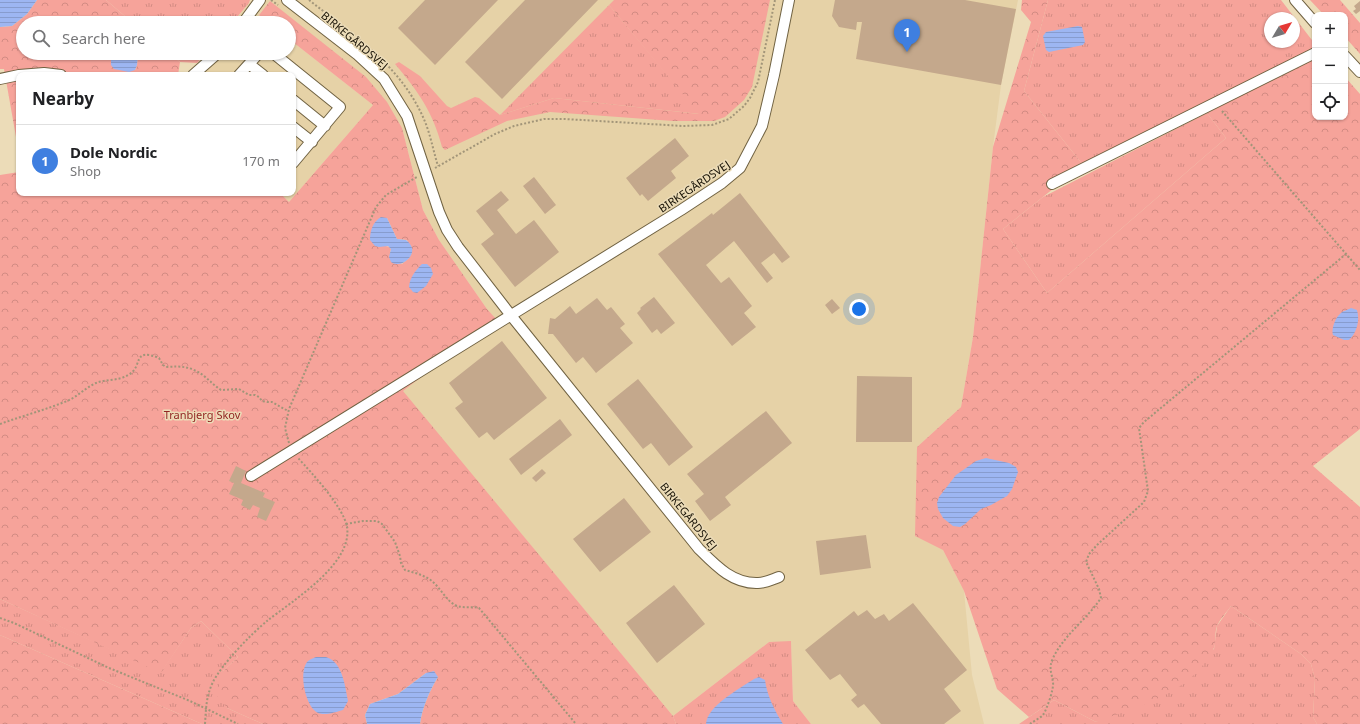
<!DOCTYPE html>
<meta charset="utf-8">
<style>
body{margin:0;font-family:"Noto Sans",sans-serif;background:#f6f6f6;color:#202124}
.controls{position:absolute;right:12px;top:12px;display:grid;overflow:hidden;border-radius:8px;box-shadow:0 1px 3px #0004}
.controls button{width:36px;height:36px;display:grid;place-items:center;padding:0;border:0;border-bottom:1px solid #e0e0e0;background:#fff;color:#202124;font:20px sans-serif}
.compass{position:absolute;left:1264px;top:12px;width:36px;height:36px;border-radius:50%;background:#fff;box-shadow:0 1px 3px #0004;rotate:52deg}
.you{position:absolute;left:859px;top:309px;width:14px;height:14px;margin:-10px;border:3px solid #fff;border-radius:50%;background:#1a73e8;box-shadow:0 0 0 6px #1a73e833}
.badge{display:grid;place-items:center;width:26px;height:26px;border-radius:50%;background:#0f766e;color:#fff;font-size:13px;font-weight:700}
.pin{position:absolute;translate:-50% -33px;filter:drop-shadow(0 1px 2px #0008)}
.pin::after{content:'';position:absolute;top:21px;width:14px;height:12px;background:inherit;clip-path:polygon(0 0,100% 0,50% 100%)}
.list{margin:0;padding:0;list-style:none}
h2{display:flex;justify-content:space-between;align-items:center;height:52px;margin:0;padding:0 16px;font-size:17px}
h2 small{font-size:13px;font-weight:400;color:#757577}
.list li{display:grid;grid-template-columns:26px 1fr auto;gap:12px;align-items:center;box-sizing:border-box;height:72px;padding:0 16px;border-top:1px solid #e0e0e0}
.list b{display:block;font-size:15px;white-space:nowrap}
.list p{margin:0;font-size:13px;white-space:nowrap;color:#757577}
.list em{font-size:13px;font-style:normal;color:#757577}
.icon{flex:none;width:22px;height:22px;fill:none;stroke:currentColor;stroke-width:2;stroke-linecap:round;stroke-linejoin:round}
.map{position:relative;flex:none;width:1360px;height:724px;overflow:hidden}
.search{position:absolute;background:#fff;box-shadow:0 1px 3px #0004;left:16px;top:16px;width:280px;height:44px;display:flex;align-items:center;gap:10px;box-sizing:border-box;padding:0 14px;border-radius:22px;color:#757577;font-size:15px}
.panel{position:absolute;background:#fff;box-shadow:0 1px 3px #0004;left:16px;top:72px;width:280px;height:124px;border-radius:8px}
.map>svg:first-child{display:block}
.built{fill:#e6d2a7}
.grass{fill:url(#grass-tufts);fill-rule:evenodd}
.forest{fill:url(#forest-crowns);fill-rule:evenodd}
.water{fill:url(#water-rules)}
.building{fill:#c4a88c}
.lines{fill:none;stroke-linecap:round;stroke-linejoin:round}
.minor-casing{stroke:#706242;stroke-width:12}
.path{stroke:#a29579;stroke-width:2;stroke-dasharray:2 2;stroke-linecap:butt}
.minor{stroke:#fff;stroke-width:10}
.labels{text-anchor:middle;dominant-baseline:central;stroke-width:3;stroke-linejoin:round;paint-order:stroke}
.street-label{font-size:11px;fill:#191306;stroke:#ecdcb8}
.park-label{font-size:11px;fill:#922523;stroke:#ecdcb8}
</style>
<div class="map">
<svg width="1360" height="724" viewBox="0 0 1360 724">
<defs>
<pattern id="grass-tufts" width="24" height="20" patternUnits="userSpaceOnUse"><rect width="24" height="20" fill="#f6a39a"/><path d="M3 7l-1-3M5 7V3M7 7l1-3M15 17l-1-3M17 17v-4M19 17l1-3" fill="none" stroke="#d28b83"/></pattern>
<pattern id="forest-crowns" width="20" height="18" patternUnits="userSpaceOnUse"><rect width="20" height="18" fill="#f6a39a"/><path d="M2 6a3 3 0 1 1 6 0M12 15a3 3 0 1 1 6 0" fill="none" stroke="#d28b83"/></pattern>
<pattern id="water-rules" width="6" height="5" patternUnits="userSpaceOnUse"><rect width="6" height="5" fill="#9db6f2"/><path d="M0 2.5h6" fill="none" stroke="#879cce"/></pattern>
</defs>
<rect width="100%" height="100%" fill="#ecdcb8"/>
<path class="built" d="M252 0H1018L1001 85 993 147 973 337 961 407 917 447 943 550 964 591 972 675 984 724H811L793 701 791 642H769L673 716 402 391 495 319 487 309 439 240 423 210 402 128 270 1 259 15 269 23H232Z
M289 39 373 105 289 202 280 193H293V75H187L206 53H289Z"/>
<path class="grass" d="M106 0H250L249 3 232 23H133Z
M1048 0H1281L1315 44V49L1083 165 1024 91ZM1270 18H1294V42H1270Z
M609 5 700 114 554 98 500 115Z
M169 53H206L197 63 180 62Z
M1207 113 1226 138 1047 293 1003 229 1043 197Z
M0 599 161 672 191 628 201 621 238 657 222 672 227 708 263 724H202L0 635Z
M1231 606 1301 654 1311 664 1315 679 1313 717 1317 724H1019L1054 700 1096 722 1214 649 1217 626Z
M791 641 793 701 811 724H676L673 716 769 642Z"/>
<path class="forest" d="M37 0H106L133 23H23V53H113L111 56 135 70 137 65 138 53H169L180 62 178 75H19V154L4 69H0V27L12 26 27 14Z
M614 0H770L752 87 744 100 725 117 714 121H673L550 112 507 121 445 150 442 147C433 112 418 91 395 64L399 62 420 76 447 106 451 108 475 97 479 98 500 115 554 98 699 114 609 5Z
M1022 0H1048L1024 91 1083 165 1003 229 1047 293 1226 138 1207 113 1315 57V117H1345V77L1360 94V429L1313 466 1360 507V724H1317L1313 717 1315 679 1311 664 1301 654 1231 606C1227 612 1220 619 1217 626 1214 634 1217 643 1213 650 1190 694 1139 706 1096 722L1054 700 1029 717 997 689 964 591 943 550 915 536 917 447 961 407 973 337 993 147 1031 22 1021 10Z
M1310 0H1340L1360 23V54L1345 37V15H1324Z
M270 1 366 77 387 102 402 128 423 210 439 240 487 309 496 319 403 391 673 716 676 724H420C422 708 430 690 438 677L426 673 398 694 370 704 365 715 367 724H263L227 708 217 696 222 672 238 657 201 621 191 628 161 673 0 599V175L19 172V193H280L289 202 373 105 289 39V23H269L259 15ZM387 218 397 239 407 240 412 252 409 258 402 264 390 253 391 249C389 246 387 246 383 246Z
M0 635 202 724H0Z"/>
<path class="water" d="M0 0H37L27 14 12 26 0 27Z
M1078 26 1082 27 1085 42 1083 45 1049 52 1046 50 1043 36 1046 32Z
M113 53H138L137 65 135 70 129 72 114 69 111 65V56Z
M381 217 387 218 397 239 406 240C409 242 411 245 412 248 414 256 404 265 397 264 395 264 392 263 391 262L389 257 391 249 388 246 379 247 375 246 370 240C370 230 373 222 381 217Z
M422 264H427L431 268 433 274 426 286 417 293 413 292 409 287C410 277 415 271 422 264Z
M1351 308 1357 310C1360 320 1357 333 1349 340H1344L1333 335C1331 330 1335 318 1340 314 1342 311 1348 310 1351 308Z
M986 458 1009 463 1016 467 1018 472 1012 489 1007 496 991 505 981 509 965 524 960 527 953 526 943 518 938 509 937 503 939 497 956 475 976 461Z
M316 657C319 657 323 657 326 657 343 662 345 687 348 701L343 710C336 712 325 716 318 713 305 707 298 671 308 661 310 659 314 658 316 657Z
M434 671 438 677C430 690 422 708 420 724H367L365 715 370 704 398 694 426 673Z
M759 677 765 680C767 696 775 711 783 724H706C707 706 739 689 754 679Z"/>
<path class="building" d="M425 0H498L435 65 398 28Z
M525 0H598L502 99 465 62Z
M835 0H965L1016 9 1001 85 856 59 862 22H857L856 30 839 27 832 16Z
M1360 1V11L1356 14 1353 11 1356 9 1354 6Z
M675 138 689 156 671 171 676 178 648 201 642 194 640 196 626 178Z
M534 177 556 205 545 214 523 186Z
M501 191 509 200 497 210 516 234 534 220 559 252 515 287 481 244 494 234 476 211Z
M740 193 790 257 782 263 774 253 761 263 773 278 767 283 734 241 706 265 721 283 729 277 752 306 744 313 756 327 732 346 658 254 712 213 713 215Z
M654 297 675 323 661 334 657 329 652 333 637 313 641 309 640 308Z
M597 298 607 310 611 307 625 324 620 328 633 343 596 373 583 357 576 363 553 334H548L550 318 555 319 570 306 576 314Z
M832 299 840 308 832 314 825 305Z
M502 341 547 398 494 440 487 432 479 438 455 408 463 402 449 383Z
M857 376 912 377V442H856Z
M638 379 693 447 669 466 651 443 643 449 607 404Z
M766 411 792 443 725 497 731 505 710 521 695 501 704 494 687 474Z
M560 419 572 435 521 475 509 459Z
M236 466 246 471 241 483 265 493 263 497 275 502 266 521 257 517 260 508 253 505 250 510 241 505 243 500 229 494 234 483 229 481Z
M542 469 546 473 536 482 532 478Z
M624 498 651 532 600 572 573 539Z
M866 535 871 568 820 575 816 541Z
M674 585 705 624 657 663 626 623Z
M913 603 967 670 944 689 961 711 944 724H881L864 704 858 708 851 700 857 695 840 674 830 680 805 650 854 611 858 616 867 610 875 619 884 614 889 621Z"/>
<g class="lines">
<defs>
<path id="minor" d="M287 0 358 55 384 79 407 116 439 212 447 230 458 247 513 318 699 549C716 566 733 584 758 583 765 583 773 579 779 577
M1295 0 1315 23
M243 23 260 0
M273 53 340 107 293 163
M1345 56 1360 72
M249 64 263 75
M19 75 44 73 61 75
M193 75 218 53
M239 75 259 53
M0 79 19 75
M293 100 325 126
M293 127 312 142
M1052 184 1315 53
M251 476 681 210 722 183 740 168 762 126 774 75 789 0"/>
</defs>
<use href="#minor" class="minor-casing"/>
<path class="path" d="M271 0 278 5
M309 0C352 34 399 64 423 117 430 132 433 150 438 166
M1222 111 1360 270
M435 168 495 134 514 126 544 119H565L683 126 712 125 729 119 744 106 750 98 758 82 775 0
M0 424C22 416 45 410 67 401 77 397 85 388 96 383 105 379 119 381 128 375 144 367 131 347 159 358L163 365 166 367C181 366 191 366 204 376 210 381 215 386 221 390L239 389 249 395H255L259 397 262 401 267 402H272L288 411
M289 443 285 428 289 409 376 207 386 195 417 177
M346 524 363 521H377L382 524 395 542 400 556 401 563 405 570C415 573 425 575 433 582 441 589 446 600 455 605 463 609 471 606 479 608L576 724
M0 618 14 623 109 668 190 701 238 724
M205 724C206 709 206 696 213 682 222 664 251 634 267 621 292 601 353 564 347 527 344 508 312 473 298 458
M1030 724C1034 721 1040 718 1043 715 1047 709 1054 689 1053 682 1052 673 1048 669 1053 658 1064 635 1087 619 1101 598L1099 589 1086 562 1089 554 1097 545 1144 502 1148 491 1139 428 1144 422 1346 254"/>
<use href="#minor" class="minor"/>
</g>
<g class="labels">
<g class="street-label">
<text transform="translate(355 40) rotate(40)">BIRKEGÅRDSVEJ</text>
<text transform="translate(694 186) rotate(-34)">BIRKEGÅRDSVEJ</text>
<text transform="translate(689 516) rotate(51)">BIRKEGÅRDSVEJ</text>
</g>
<g class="park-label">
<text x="202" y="414">Tranbjerg Skov</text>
</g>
</g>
</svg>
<div class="controls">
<button>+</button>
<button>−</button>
<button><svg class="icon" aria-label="locate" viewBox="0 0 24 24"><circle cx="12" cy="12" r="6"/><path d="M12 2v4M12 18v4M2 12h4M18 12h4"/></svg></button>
</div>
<svg class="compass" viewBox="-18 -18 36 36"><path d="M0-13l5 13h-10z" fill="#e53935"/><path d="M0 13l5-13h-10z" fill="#757577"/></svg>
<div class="you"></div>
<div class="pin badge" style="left:907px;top:52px;background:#3f7fe0">1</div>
<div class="search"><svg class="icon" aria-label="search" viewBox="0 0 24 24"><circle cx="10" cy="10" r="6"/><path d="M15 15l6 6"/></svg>Search here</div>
<section class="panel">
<h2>Nearby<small></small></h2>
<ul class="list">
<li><span class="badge" style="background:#3f7fe0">1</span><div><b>Dole Nordic</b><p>Shop</p></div><em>170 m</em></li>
</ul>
</section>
</div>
